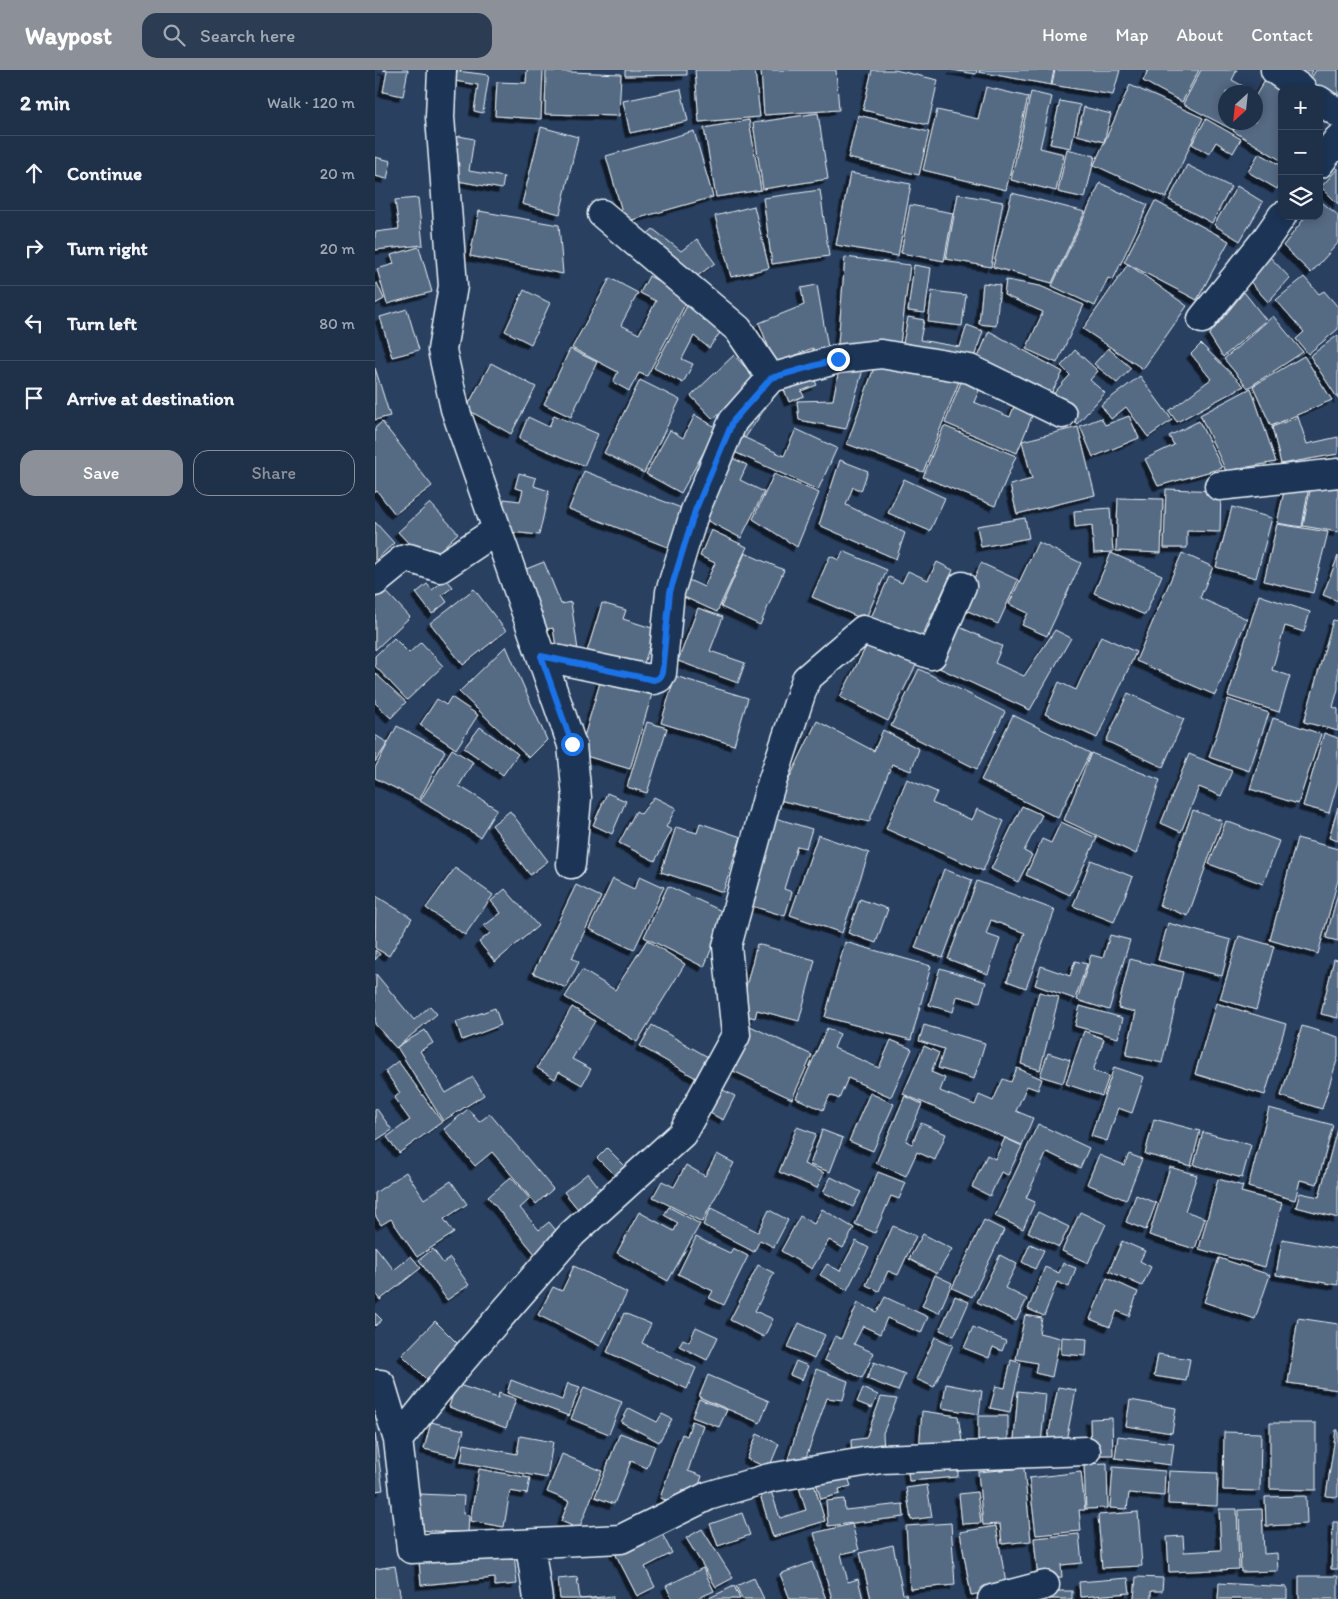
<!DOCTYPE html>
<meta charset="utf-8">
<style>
body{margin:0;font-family:Itim,sans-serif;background:#2c3c53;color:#f1f3f6}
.controls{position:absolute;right:15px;top:15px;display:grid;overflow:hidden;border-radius:10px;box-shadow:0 2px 8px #0003}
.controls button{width:45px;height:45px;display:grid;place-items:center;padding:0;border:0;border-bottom:1px solid #3c4b61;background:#1f3049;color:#f1f3f6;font:25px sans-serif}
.compass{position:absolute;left:843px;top:15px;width:45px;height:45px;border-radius:50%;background:#1f3049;box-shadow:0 2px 8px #0003;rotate:207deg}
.stop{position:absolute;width:15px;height:15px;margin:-11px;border:4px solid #1a73e8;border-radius:50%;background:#fff}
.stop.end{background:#1a73e8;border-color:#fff;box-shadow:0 1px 5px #0008}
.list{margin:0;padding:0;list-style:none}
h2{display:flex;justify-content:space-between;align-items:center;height:65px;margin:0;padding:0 20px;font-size:21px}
h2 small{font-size:16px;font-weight:400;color:#a1a9b4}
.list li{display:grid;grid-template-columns:32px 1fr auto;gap:15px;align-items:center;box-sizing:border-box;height:75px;padding:0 20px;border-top:1px solid #3c4b61}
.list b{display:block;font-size:19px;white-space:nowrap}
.list em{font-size:16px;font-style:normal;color:#a1a9b4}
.actions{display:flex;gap:10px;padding:15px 20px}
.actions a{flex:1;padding:11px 0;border:1px solid #8c9099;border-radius:15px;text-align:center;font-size:18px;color:#8c9099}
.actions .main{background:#8c9099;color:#fff}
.icon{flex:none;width:28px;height:28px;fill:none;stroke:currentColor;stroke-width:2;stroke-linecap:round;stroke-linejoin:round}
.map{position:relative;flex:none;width:963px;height:1529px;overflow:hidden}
header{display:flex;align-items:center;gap:30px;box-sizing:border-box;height:70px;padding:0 25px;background:#8c9099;color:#fff}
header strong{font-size:24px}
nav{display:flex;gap:28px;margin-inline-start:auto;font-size:18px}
.search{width:350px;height:45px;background:#2c3c53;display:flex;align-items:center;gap:12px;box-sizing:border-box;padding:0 18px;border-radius:15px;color:#a1a9b4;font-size:19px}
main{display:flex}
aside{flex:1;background:#1f3049}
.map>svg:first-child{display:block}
.building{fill:#556a83;stroke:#e8f1f8;filter:url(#shadow)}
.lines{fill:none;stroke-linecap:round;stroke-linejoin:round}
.minor-casing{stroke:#e8f1f8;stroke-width:31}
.minor{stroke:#1d3557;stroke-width:28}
.route{stroke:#1a73e8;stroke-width:6}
</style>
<header>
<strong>Waypost</strong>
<div class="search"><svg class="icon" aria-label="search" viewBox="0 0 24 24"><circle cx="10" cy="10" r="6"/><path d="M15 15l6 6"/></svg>Search here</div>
<nav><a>Home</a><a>Map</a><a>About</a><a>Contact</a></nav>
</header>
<main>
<aside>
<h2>2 min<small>Walk · 120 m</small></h2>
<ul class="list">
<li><svg class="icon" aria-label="ahead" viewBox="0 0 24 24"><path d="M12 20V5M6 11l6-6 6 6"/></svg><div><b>Continue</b></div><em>20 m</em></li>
<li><svg class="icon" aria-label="right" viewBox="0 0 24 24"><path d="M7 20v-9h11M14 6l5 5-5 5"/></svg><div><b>Turn right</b></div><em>20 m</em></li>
<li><svg class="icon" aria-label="left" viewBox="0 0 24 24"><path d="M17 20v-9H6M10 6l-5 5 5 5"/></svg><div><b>Turn left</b></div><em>80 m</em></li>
<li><svg class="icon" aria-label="arrive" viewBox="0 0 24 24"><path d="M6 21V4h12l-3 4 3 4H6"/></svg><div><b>Arrive at destination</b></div></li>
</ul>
<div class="actions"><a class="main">Save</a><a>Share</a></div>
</aside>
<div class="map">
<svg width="963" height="1529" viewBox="0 0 963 1529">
<defs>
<filter id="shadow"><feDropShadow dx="-4.5" dy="4.5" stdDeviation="0" flood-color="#0009"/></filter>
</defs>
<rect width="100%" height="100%" fill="#294061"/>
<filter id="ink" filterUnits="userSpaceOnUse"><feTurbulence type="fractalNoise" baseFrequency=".02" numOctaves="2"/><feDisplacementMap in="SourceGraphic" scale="10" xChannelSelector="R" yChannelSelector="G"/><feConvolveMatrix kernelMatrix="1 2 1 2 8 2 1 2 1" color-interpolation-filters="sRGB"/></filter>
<g filter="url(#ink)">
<path class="building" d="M8 0H33L28 26 8 22 12 1Z
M152 0H168L166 49 120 46 122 12 151 13Z
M250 0H312V5L250 6Z
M320 0H380L385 47 324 52Z
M386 0H461L464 40 389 45Z
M497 0H520L563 10 553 55 488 40Z
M577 0H602L601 4Z
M604 0H679L676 15 604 2Z
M680 0H745L738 25 677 15Z
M773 0H772H824L807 32 768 11Z
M826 0H862L857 10 877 21 851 22V52H861L858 60 808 34Z
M920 0H938L934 8Z
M941 0H963V32L933 13Z
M82 1 114 5 108 43 99 41 103 15 80 11Z
M171 1 246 4 244 46 170 44Z
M892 6 907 19V91L858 61 863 52H881V25Z
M755 15 828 48 791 128 719 95Z
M611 17 653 27 631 120 548 100 562 40 603 49Z
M306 19 313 51 255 63 248 31Z
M656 22 677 27 665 78 689 84 681 121 636 110Z
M685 31 705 35 696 78 675 74Z
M709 37 736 44 729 72 702 65Z
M443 43 453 109 388 119 378 53Z
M483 45 554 62 544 105 473 88Z
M831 49 866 69 858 83 841 72 834 84 817 74Z
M374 50 386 120 341 127 329 58Z
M166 57 203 67 185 144 147 134Z
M319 61 338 127 250 152 231 86Z
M84 66 99 69 94 101 129 107 127 119 77 110Z
M692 79 720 86 710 128 683 122Z
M884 83 907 96V110L902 119 873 102Z
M0 87 16 91 12 109 0 106Z
M812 95 856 117 837 153 794 130Z
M963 98V134L946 117Z
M475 103 536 114 523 186 461 175Z
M725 113 773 135 738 210 733 208 720 236 677 216Z
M862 116 888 132 865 171 839 155Z
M445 120 454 186 397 194 388 128Z
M637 123 710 142 677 213 618 197Z
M583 124 628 132 616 197 571 189Z
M43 128 48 175 0 180V162L24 159 20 130Z
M944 130 963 145V173L936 203 908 176 931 146H944Z
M780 131 854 171 822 230 749 192Z
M535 135 578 143 569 191 526 183Z
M379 136 394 198 356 207 340 146Z
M104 141 184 155 188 204 95 186Z
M278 159 306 181 322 169 340 193 321 207 269 167Z
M44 177 57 222 12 234 2 199 19 194 16 185Z
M893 185 915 208 893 232 870 206Z
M470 187 535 195 524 282 463 274Z
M753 194 812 236 768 299 708 259Z
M539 195 556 198 550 243 533 241Z
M274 206 314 227 272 306 264 303 254 321 238 312 243 302 197 278 235 208 263 223 246 255 264 264 281 231 265 223Z
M929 207 944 224 949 221 963 237V259L933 284 921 269 929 262 901 230Z
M631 210 665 216 709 235 682 293 651 279 668 242 629 225Z
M2 213 9 229 0 234V214Z
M608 213 625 215 621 256 604 254Z
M442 215 453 278 438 281V278L400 293 384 253 429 235 426 218Z
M149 220 175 233 156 274 130 261Z
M557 221 591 225 587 256 553 252Z
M869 222 891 250 848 287 834 265Z
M314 232 347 260 334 278 319 266 307 289 318 294 308 313 279 298Z
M32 239 44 280 17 287 5 247Z
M898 246 928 282 873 318 849 289Z
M533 247 549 250 545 270 585 277 592 255 608 261 596 296 526 284Z
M614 261 688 302 672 331 599 297Z
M963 265V329L935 286Z
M826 274 869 316 802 352 794 341 836 309 816 284Z
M733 278 756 298 742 313 719 294Z
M195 279 222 292 196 347 169 334Z
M700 280 723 301 715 310 730 323 702 354 674 329 695 305 686 296Z
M359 285 381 309 338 349 316 326Z
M929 286 957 330 896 356 878 316Z
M501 292 585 309 548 402 472 374Z
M116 293 161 317 136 364 91 339Z
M489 296 471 359 424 350 422 331 458 330 464 299Z
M0 298 15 346 0 350Z
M435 300 442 315 426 321 429 326 414 332 406 312Z
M765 306 797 350 773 367 751 337 736 349 726 335Z
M588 307 607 314 599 332 635 347 642 329 661 336 642 383 570 353Z
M265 310 305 330 269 403 229 383Z
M876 318 901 392 851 401 825 345Z
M379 328 391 337 370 368 358 359Z
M179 345 223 364 209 396 144 369 153 347 174 357Z
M320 345 342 358 306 423 271 404 295 360 308 368Z
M754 346 764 368 718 387 705 356 726 348 730 355Z
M923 347 932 374 963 367V384L906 394 897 357Z
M824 351 847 398 783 416 770 389 799 375 794 366Z
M7 352 57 416 20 444 2 421 0 423V358Z
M569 356 641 386 620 436 548 407Z
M703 357 720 425 642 444 635 415 657 409 647 371Z
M421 359 462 378 443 420 357 381 364 365 409 386Z
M357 388 372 395 365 410 389 422 366 468 327 448Z
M465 390 493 401 486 421 478 417 471 435 530 463 521 489 444 455Z
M209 401 309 439 295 478 194 439Z
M144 403 161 408 159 416 174 421 164 465 126 461 129 429 145 431 148 420 140 418Z
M399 404 444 423 422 477 378 449Z
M963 408V462L928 456 937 410Z
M529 409 570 428 555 461 513 443Z
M935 410 927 457 902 453 910 417Z
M791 419 846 421 845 462 812 461V478H789Z
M743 428 788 429 786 483 741 481Z
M55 433 83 463 52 493 23 462Z
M857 437 897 448 881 508 841 497Z
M735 438 738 482 719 483 717 455 700 457 699 441Z
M650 448 654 468 606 477 602 456Z
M0 452 19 473 0 491Z
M902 454 953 462 938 523 889 511Z
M336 460 372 477 342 542 298 522 305 506 329 517 340 493 325 486Z
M663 472 706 493 672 566 647 555 653 543 634 534Z
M468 481 512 500 490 550 437 527 455 486 464 490Z
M370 483 409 500 385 555 346 537Z
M736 483 787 505 770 545 719 523Z
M807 483 838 497 825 528 872 549 840 625 761 591Z
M963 486V531L948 525Z
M169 492 186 534 196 532 203 580 182 583 178 558 167 560 146 501Z
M562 492 578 500 543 575 494 552 514 507 527 513 533 501 553 510Z
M606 493 643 510 623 554 586 538Z
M71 509 78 517 67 525 72 532 57 544 41 523 52 514 57 520Z
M4 514 35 547 0 580V518Z
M99 519 131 561 88 595 55 553Z
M884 525 935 542 929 562 910 556 897 600 915 606 904 642 853 626Z
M227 533 251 540 248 549 280 559 266 603 211 585Z
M323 538 348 547 335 581 370 593 363 613 303 591Z
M958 550 963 551V619L958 637 963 639V661L929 652Z
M580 555 627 576 620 593 649 606 680 560 696 568 655 640 562 597Z
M726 566 761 582 722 668 670 644 684 612 701 620Z
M19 568 34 583 46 572 68 596 32 630 0 596V586Z
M494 571 541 595 513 651 465 627Z
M131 576 172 670 154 688 84 622Z
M544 599 630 642 602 699 516 656Z
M0 603 31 632 16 648 0 633Z
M300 606 373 628 359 675 286 653Z
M226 609 277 624 255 699 204 684Z
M753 623 809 649 788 697 731 671Z
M76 627 103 645 81 679 45 655 62 629 71 635Z
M853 629 894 643 874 701 834 687Z
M638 645 715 683 683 748 606 710Z
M898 648 946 664 923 734 875 719Z
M442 651 499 681 508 660 544 679 536 701 517 694 494 752 404 730Z
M272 652 292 658 272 723 252 717Z
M22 656 70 681 44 730 0 708V698Z
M105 657 143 684 128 705 89 678Z
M949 663 963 668V711L954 743 928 736Z
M0 665 13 673 0 692Z
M77 679 98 692 84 716 122 739 105 767 45 731Z
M716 683 785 710 761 784 689 750Z
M814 684 857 701 846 726 824 717 806 762 786 753Z
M532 709 562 722 557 733 597 750 602 739 629 751 608 801 511 759Z
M232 723 251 731 237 764 218 755Z
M279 727 301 738 291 757 297 760 280 791 244 773 261 741 266 744Z
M647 736 667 745 649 781 657 785 643 812 616 799Z
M963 737V771L954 768Z
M818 740 847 751 813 846 784 835Z
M135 741 173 791 155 805 117 755Z
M397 747 437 759 431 778 422 776 409 819 417 822 410 846 370 834Z
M851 751 904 771 888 814 834 794Z
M686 752 722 768 695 825 651 805 667 769 676 773Z
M325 753 366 767 348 822 286 802 301 757 322 763Z
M443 765 494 783 467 863 415 845Z
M922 768 963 779V810L943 884 895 870Z
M716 790 758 807 739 852 698 836Z
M80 798 118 825 90 865 51 838Z
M569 799 597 810 568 888 540 878Z
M265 806 289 817 259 880 214 859 238 809 259 819Z
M602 811 680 840 651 918 632 911 650 863 616 850 611 864 625 869 613 904 573 889Z
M201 815 226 827 197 888 204 892 191 918 158 903Z
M293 816 351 843 329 897 269 867Z
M130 819 163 856 120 892 104 872 115 863 109 856 126 843 116 831Z
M963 823V871L951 868Z
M1 826 37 848 14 886 0 878Z
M485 829 513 839 501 873 473 863Z
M793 853 856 870 847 906 783 890Z
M735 865 755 870 734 940 702 930 716 885 728 888Z
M864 866 899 876 881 940 845 929Z
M272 870 310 894 262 972 190 927 207 900 240 920Z
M470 872 556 896 536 970 450 947Z
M382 874 440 890 424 951 382 940 380 948 364 944Z
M0 880 5 884 0 890Z
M755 889 808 902 787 993 751 985 761 942 743 938Z
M959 889 963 890V948L946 944Z
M700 891 712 894 700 929 660 915 666 896 695 906Z
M565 898 611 912 605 932 582 926 578 942 554 935Z
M1 904 39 950 55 936 62 944 21 978 0 954Z
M664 922 684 927 665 1000 646 994Z
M841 933 911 954 890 1025 820 1004Z
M705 936 748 948 743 968 700 956Z
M197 937 220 951 197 989 216 999 207 1015 184 1002 180 1009 162 998Z
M120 938 126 955 87 970 81 952Z
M277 955 333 987 321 1008 265 976Z
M373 955 437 985 417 1029 352 998Z
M549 955 610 973 599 1009 563 998 569 979 544 971Z
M927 956 963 967V987L947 1039 906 1026Z
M452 958 465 964 459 978 504 998 516 970 537 979 516 1027 473 1008 464 1029 455 1025 448 1040 421 1028Z
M50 960 58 973 45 981 71 1023 98 1007 109 1025 68 1051 22 977Z
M709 961 729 969 718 1001 734 1006 727 1026 691 1014Z
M549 976 564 983 556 1002 570 1008 565 1021 600 1035 604 1025 618 1031 628 1009 636 1012 642 998 667 1009 663 1020 652 1016 641 1041 658 1048 647 1075 528 1024Z
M673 983 695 990 688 1013 665 1006Z
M23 991 67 1052 24 1083 12 1067 35 1050 19 1028 25 1023 10 1001Z
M739 997 769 1007 757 1043 743 1038 732 1071 716 1066Z
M340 1016 360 1026 348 1050 329 1040Z
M495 1023 519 1034 498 1081 474 1071Z
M530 1026 547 1034 531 1071 537 1074 546 1053 571 1064 560 1090 542 1082 531 1106 501 1093Z
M1 1038 17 1060 0 1071V1039Z
M894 1038 958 1055 942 1114 925 1110 920 1130 873 1117Z
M93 1039 104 1052 115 1044 178 1119 161 1134 117 1082 100 1096 69 1059Z
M779 1049 825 1061 816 1096 770 1084Z
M663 1054 714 1078 705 1098 672 1082 651 1128 660 1132 648 1159 620 1146Z
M963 1055V1148L921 1137 925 1123 944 1127Z
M422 1057 441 1064 429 1094 449 1103 442 1118 404 1102Z
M447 1060 468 1068 455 1102 435 1095Z
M828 1062 876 1075 867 1108 819 1095Z
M630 1068 647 1076 633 1105 626 1102 615 1126 597 1117 612 1085 620 1089Z
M232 1078 255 1101 245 1111 222 1088Z
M342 1084 359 1093 327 1152 278 1127 287 1111 299 1117 311 1095 330 1106Z
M754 1084 767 1089 751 1130 712 1114 724 1085 749 1095Z
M795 1097 822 1105 810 1141 830 1148 820 1179 774 1165Z
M31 1102 49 1129 76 1111 92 1134 69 1149 79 1163 42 1187 16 1149 6 1155 0 1145V1123Z
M503 1102 531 1113 524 1129 516 1126 500 1163 480 1154Z
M213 1103 230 1125 206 1143 189 1122Z
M136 1107 155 1129 145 1138 164 1160 174 1152 184 1164 160 1184 113 1127Z
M456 1107 486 1122 478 1137 448 1122Z
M843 1109 868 1116 866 1122 907 1133 890 1197 824 1179Z
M761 1125 781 1133 771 1160 751 1152Z
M294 1137 325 1154 293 1211 242 1183 264 1142 299 1161 303 1153 289 1145Z
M336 1138 383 1162 394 1140 413 1150 399 1177 385 1170 379 1182 328 1155Z
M447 1139 479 1158 468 1178 454 1170 437 1199 406 1181 425 1146 439 1154Z
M663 1142 694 1157 684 1177 653 1162Z
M705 1142 731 1154 713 1193 687 1181Z
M609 1150 629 1160 597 1227 577 1218Z
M518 1156 541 1166 523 1205 513 1201 504 1221 491 1215Z
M548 1164 577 1179 562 1204 534 1189Z
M321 1167 355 1183 358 1178 373 1186 349 1235 334 1228 338 1221 303 1204Z
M907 1169 963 1179V1215L901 1205Z
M481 1171 494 1178 472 1220 445 1205 452 1194 465 1201Z
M747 1171 770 1181 765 1191 776 1197 767 1216 734 1201Z
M655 1174 669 1180 660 1199 647 1192Z
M0 1176 19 1200 36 1186 46 1198 5 1230 0 1223Z
M58 1179 68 1193 75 1188 94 1215 72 1230 44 1190Z
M625 1185 642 1194 630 1218 652 1229 641 1251 602 1232Z
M844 1188 895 1205 880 1249 829 1232Z
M688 1193 701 1198 694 1217 682 1212 669 1246 653 1239 670 1197 684 1203Z
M383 1195 399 1203 380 1241 398 1249 389 1267 355 1250Z
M199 1196 252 1223 225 1276 163 1245 178 1217 187 1221Z
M560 1205 577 1213 564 1243 547 1236Z
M732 1208 763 1222 754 1246 742 1241 735 1257 715 1249Z
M580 1226 594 1232 579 1266 565 1260Z
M510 1227 553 1247 546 1263 512 1248 505 1264 488 1256 479 1274 499 1283 487 1308 449 1290 460 1266 466 1269 483 1233 502 1242Z
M0 1243 7 1250 0 1256Z
M249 1243 276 1254 267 1273 321 1298 312 1319 232 1282Z
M650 1245 667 1248 664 1263 685 1268 677 1307 660 1303 662 1293 641 1289Z
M923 1248 963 1254V1320L913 1313Z
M60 1251 86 1277 53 1311 27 1285Z
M424 1253 450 1265 439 1289 413 1277Z
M321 1257 343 1267 332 1290 304 1276 308 1269 314 1272Z
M598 1257 631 1271 627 1281 618 1277 614 1288 589 1278Z
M560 1267 578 1275 559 1317 541 1309Z
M687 1267 712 1269 711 1286 686 1284Z
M783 1284 815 1289 811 1311 779 1306Z
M636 1290 646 1293 635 1342 615 1338 621 1316 630 1318Z
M421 1291 433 1296 427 1310 415 1305Z
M499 1292 530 1304 523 1321 492 1309Z
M441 1299 473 1311 468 1330 452 1328 429 1393 410 1399Z
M333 1305 394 1331 385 1353 324 1327Z
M136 1310 187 1330 193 1313 205 1317 194 1346 132 1323Z
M81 1314 123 1328 124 1323 141 1329 131 1358 74 1337Z
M571 1314 607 1321 604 1344 567 1338Z
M209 1317 247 1332 234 1364 196 1349Z
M683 1317 701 1320 690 1376 672 1372Z
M488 1318 503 1325 497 1338 482 1332Z
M643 1321 671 1324 666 1373 639 1370Z
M506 1327 522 1329 508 1363 509 1384 477 1387 476 1370 491 1368Z
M324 1329 352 1340 344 1357 317 1347Z
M755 1330 801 1338 797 1363 751 1356Z
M254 1338 282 1352 287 1344 297 1349 284 1372 246 1352Z
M547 1341 583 1346 588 1377 544 1381Z
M603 1346H633V1376H603Z
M737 1348 738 1385H716L715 1349Z
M317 1351 328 1355 313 1401 327 1406 321 1424 307 1420 302 1433 285 1428 307 1364 312 1366Z
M56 1352 89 1360 82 1387 49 1379Z
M895 1353H941V1420L895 1419Z
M961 1360H963V1427L951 1426Z
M849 1362 886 1363 885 1421 848 1420Z
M0 1363 8 1420 0 1421Z
M245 1363 280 1376 272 1398 256 1391 239 1434 220 1427Z
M382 1364 404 1374 394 1398 372 1389Z
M145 1366 178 1372 172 1408 86 1392 89 1374 142 1384Z
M743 1366 799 1373 796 1395 740 1388Z
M187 1384 227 1401 204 1459 186 1451 194 1431 172 1422Z
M532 1393 583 1396V1407L534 1411Z
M732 1393 733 1438 711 1439 709 1394Z
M738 1397 790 1401 789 1426 754 1423 752 1439 735 1438Z
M470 1398 476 1416 464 1419 465 1424 446 1429 439 1406Z
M649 1398 656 1471 627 1474 625 1454 608 1455 603 1402Z
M104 1399 155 1408 152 1424 135 1421 129 1457 95 1451Z
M794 1401 843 1403 842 1436 793 1434Z
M706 1402 710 1440H704L706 1461 661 1465 654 1408Z
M436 1404 450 1451 398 1467 383 1418 394 1415 405 1448 431 1440 421 1408Z
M552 1415 557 1447 536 1450 531 1418Z
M602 1422 606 1453 587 1454 584 1424Z
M45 1424 89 1426 88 1444 94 1445 93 1463 43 1460Z
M931 1426 932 1454 891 1456 890 1427Z
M469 1429 470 1440 528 1434 529 1447 453 1456 451 1431Z
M844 1439H862L864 1499 794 1502 792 1467 808 1466 809 1482 846 1480Z
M887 1439 889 1484 902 1483 903 1501 866 1502 864 1440Z
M763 1442 767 1496 727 1498 723 1445Z
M367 1443 375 1465 343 1476 335 1454Z
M958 1452H963V1499H956Z
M576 1453 580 1515 535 1519 531 1456Z
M477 1454 484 1480 466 1484 473 1512 483 1509 488 1529H457L439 1463Z
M621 1456 632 1519 596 1525 585 1462Z
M284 1458 297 1483 270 1497 280 1517 262 1526 239 1481Z
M327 1459 358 1508 341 1517 311 1468Z
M704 1464 707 1493 686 1495 687 1507 663 1510 659 1468Z
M518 1475 528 1524H531L532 1529H496L485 1483Z
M139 1483 142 1514 120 1516V1508L46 1515 44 1491Z
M437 1492 451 1529H415L405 1504Z
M20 1496 26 1529H0V1499Z
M328 1498 339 1521 321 1529H297L291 1516Z
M924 1506H963V1529H924Z
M202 1507 205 1529 238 1526V1529H185L183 1509Z
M761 1507 788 1508 787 1521H776V1529H759Z
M379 1508 389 1529H367L361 1516Z
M753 1508 755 1523 705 1527 704 1512Z
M844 1513 912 1517V1529H843Z
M359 1516 365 1529H332Z
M666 1521H697V1529H666Z"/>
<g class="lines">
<defs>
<path id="minor" d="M67 0 65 47 78 216 67 280 80 339 197 675 202 728 196 794
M900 0 927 19
M944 30 963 43
M944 94 963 69
M227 144 363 259 396 308
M827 249 891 169 907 146
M844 416 963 403
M0 512 27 490 34 488 65 498 122 460
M166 586 279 610 284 608 287 603 295 522 320 441 358 351 396 308 463 289 506 284 595 299 687 344
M0 1314H6L23 1370 36 1479 246 1469 333 1426 394 1408 506 1389 711 1381
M23 1370 84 1294 197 1164 307 1064 361 965 352 876 394 721 431 609 488 560 557 585 587 516
M155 1475 163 1529
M617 1529 670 1515"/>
</defs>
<use href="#minor" class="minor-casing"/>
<use href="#minor" class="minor"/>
</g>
</g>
<g class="lines" filter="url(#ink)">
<path class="route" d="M197 674 166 586 279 610 284 608 287 603 295 522 320 441 358 351 396 308 463 289"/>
</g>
</svg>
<div class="controls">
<button>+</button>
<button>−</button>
<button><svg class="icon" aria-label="layers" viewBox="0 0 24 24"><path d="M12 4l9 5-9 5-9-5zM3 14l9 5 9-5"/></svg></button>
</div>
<svg class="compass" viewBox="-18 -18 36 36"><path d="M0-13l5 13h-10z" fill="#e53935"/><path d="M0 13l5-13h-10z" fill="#a1a9b4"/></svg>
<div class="stop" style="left:197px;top:674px"></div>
<div class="stop end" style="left:463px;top:289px"></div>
</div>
</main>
